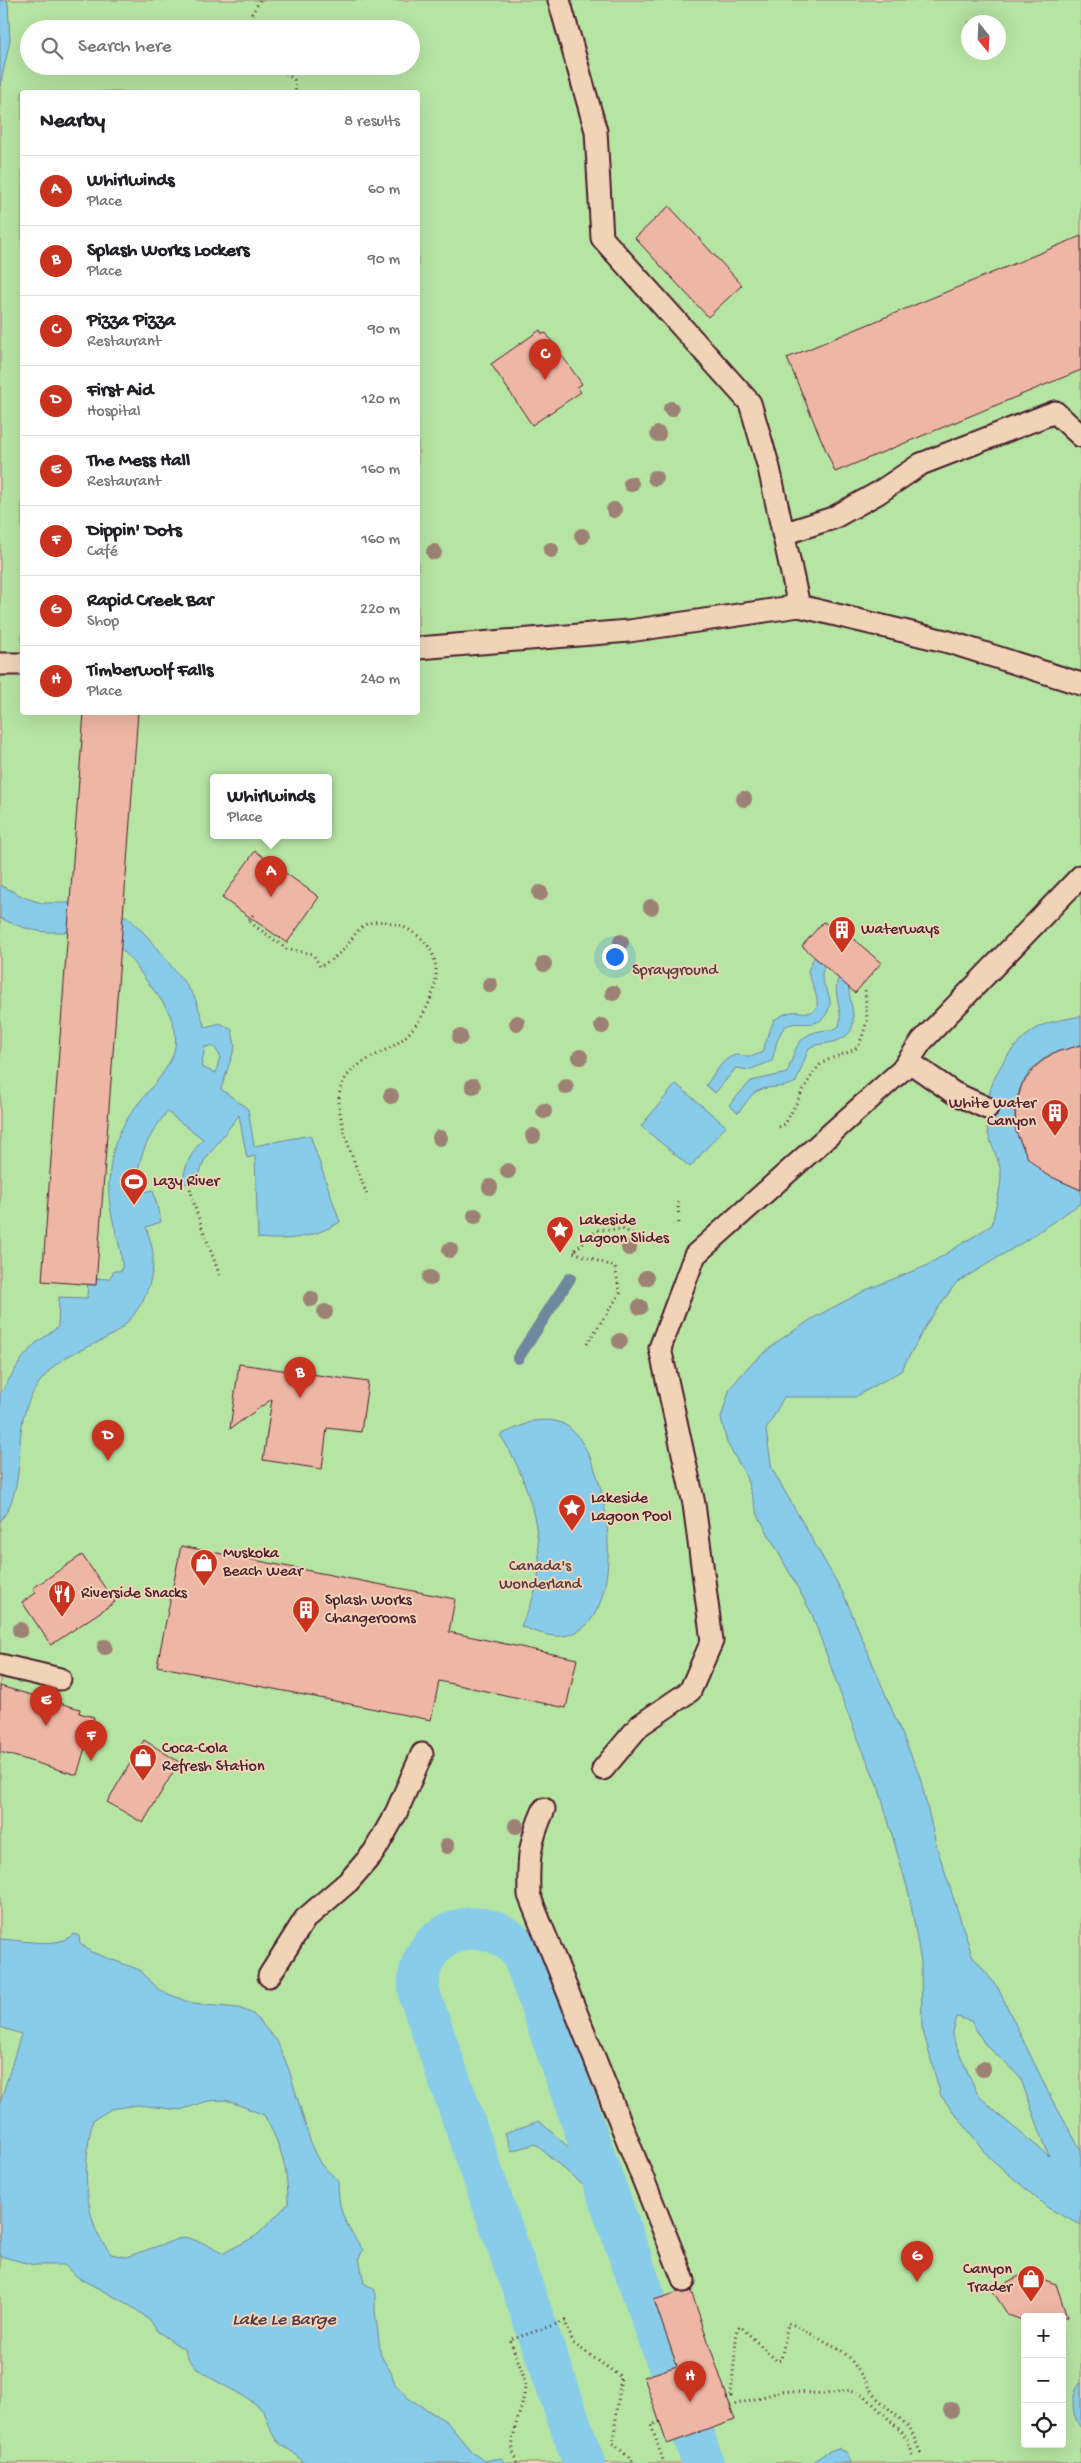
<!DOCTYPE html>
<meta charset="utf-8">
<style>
body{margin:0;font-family:"Gochi Hand",sans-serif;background:#f6f6f6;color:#202124}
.controls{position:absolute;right:15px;bottom:15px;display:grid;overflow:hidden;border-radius:5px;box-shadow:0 5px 20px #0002}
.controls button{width:45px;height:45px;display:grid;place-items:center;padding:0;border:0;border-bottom:1px solid #e0e0e0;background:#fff;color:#202124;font:25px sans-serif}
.compass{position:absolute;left:961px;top:15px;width:45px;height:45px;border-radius:50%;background:#fff;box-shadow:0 5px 20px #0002;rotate:162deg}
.you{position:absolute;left:614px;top:956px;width:18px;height:18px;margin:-12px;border:4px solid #fff;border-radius:50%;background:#1a73e8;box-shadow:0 0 0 8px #1a73e833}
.badge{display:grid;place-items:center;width:32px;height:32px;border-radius:50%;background:#c8321e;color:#fff;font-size:16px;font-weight:700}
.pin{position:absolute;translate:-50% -41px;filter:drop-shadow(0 1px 2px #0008)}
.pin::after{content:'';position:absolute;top:26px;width:18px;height:15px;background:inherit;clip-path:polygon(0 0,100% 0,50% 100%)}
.popup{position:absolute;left:210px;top:774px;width:122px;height:65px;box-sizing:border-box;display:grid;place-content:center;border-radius:5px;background:#fff;filter:drop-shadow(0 1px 4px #0005);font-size:16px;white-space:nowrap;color:#757577}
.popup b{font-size:19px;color:#202124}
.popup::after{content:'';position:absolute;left:50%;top:100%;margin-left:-10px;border:10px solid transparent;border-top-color:#fff}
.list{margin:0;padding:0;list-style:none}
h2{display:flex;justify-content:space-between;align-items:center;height:65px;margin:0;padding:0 20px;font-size:21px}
h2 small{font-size:16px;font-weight:400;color:#757577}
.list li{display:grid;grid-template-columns:32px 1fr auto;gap:15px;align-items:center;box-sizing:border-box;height:70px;padding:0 20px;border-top:1px solid #e0e0e0}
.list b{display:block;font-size:19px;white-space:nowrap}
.list p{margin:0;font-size:16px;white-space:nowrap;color:#757577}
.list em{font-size:16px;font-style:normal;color:#757577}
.icon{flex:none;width:28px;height:28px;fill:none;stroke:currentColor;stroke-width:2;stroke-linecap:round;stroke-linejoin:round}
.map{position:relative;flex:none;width:1081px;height:2463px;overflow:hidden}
.search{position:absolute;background:#fff;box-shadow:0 5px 20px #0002;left:20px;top:20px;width:400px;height:55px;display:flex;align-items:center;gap:12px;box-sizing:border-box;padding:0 18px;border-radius:28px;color:#757577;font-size:19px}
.panel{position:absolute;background:#fff;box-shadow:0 5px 20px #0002;left:20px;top:90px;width:400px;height:625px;border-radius:5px}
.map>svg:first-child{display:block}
.green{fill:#b6e4a3;stroke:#808267;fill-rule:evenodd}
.water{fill:#88cce9;stroke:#6f879d;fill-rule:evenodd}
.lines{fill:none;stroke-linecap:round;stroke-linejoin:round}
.stream{stroke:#6f879d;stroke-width:12}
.canal{stroke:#88cce9;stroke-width:42}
.building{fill:#eeb6a5;stroke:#4a1f2b}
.lane-casing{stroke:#4a1f2b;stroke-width:25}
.path{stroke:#4a1f2b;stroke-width:3;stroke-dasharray:1 4;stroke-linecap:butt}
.lane{stroke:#f1d4b8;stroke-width:21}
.tree{fill:#9e8174}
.labels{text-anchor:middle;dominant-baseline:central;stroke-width:4;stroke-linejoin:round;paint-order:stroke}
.poi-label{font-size:16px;fill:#4a1f2b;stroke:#f1d4b8;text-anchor:start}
.park-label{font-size:16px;fill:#5a3d3d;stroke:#f1d4b8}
.water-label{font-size:18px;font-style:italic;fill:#533948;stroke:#f1d4b8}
</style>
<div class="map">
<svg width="1081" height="2463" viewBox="0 0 1081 2463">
<rect width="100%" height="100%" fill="#f1d4b8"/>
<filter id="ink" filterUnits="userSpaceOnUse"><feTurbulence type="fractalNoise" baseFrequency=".02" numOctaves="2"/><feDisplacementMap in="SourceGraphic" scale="10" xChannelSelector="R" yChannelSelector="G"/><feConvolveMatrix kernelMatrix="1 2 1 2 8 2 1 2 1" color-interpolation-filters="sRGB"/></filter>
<g filter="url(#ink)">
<path class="green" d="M0 0H1081V2463H0ZM968 22H998V52H968ZM29 29H411V66H29ZM22 92H418V712H22ZM214 778H328V836H214ZM1025 2317H1062V2444H1025Z"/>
<path class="water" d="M0 0H7L8 3 10 41 0 86Z
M0 885 26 898 42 903H97L129 918 145 934 185 983 195 998 205 1027 220 1023 232 1030 235 1047 221 1089 248 1109 254 1146 310 1135 340 1222C314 1238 287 1241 258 1238L255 1156 247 1158 239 1115 204 1161 196 1184 183 1183C184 1165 192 1152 203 1139L167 1112C149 1135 133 1162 139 1193L153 1190 161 1222 146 1227C149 1237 154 1249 153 1260 153 1289 136 1321 110 1336 80 1353 62 1352 39 1383 5 1429 34 1476 0 1522V1394L21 1360 35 1344 58 1327 59 1297 87 1298 88 1278 109 1279 114 1271H122C123 1250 115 1233 111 1212 107 1193 109 1171 113 1152 129 1082 217 1066 152 988 141 974 128 952 113 942 87 927 74 933 47 932 30 931 15 925 0 918ZM210 1046 215 1048 220 1056 216 1073 201 1067 205 1047Z
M823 950 832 958C807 981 838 990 828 1011 817 1034 797 1016 784 1028 777 1035 775 1051 772 1061L749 1070 736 1068 715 1093 706 1085C714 1075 724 1055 738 1055 748 1056 752 1058 762 1052L774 1020C779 1017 785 1013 792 1012 799 1010 815 1017 817 1006 819 996 810 981 808 971L813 959Z
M839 977 849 984C847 1002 865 1030 839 1040 829 1045 819 1042 809 1048L796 1082C783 1090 764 1084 753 1094 748 1099 743 1107 738 1113L729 1105 751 1081 787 1073C795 1054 795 1035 820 1031 827 1029 832 1032 839 1026 844 1009 831 993 839 977Z
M1081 1016V1046C1072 1049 1060 1050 1051 1054 990 1090 1011 1179 1081 1185V1203L1025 1241 956 1283 928 1322 901 1371 855 1397H784L766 1430 772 1469 844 1595 920 1777 937 1848 972 1955 998 1988 1050 2096 1081 2150V2225L1048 2208 990 2158 941 2096 922 2027 921 1962 909 1894 879 1789 847 1712 812 1614 758 1515 745 1474 727 1443 721 1418 730 1388 749 1366 778 1341 815 1317 868 1289 926 1266 992 1225C994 1211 1002 1187 1001 1173 999 1159 991 1146 988 1133 980 1092 1003 1050 1037 1028 1048 1021 1068 1019 1081 1016ZM957 2017 971 2021 984 2043 1020 2077 1049 2156 1000 2116 977 2093 952 2036Z
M676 1084 726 1126 690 1167 641 1126Z
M533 1421C545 1420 557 1419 567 1426 610 1456 627 1601 580 1630 560 1642 541 1634 521 1626 529 1608 539 1588 539 1567 540 1522 525 1472 500 1435Z
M73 1934 79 1936 80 1943 91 1952 140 1970 159 1990 193 2004 239 2008 253 2014 277 2041 289 2070 312 2147 321 2165 338 2180C338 2213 345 2223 363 2250L359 2258 364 2283 375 2290V2311L381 2356 391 2372 395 2384 408 2398 447 2422 471 2451 484 2461 501 2458 506 2463H303C297 2452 285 2449 277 2441 269 2432 269 2418 262 2410 244 2390 191 2377 185 2350L157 2331C148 2310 99 2290 79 2278 74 2275 69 2269 64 2265H34L0 2256V2103L21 2034 0 2027V1939C21 1940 60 1949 73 1934ZM226 2100 264 2115C281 2146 288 2167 288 2204L256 2236 224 2253 201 2242 184 2237 126 2257 111 2254C107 2248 101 2241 98 2235 83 2201 84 2155 93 2120L111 2109 138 2105 180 2110 208 2101Z
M593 2118 616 2187 587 2197 584 2186 535 2144 512 2151 505 2133 539 2121 572 2150 575 2148 568 2127Z
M636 2250 677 2366 663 2371 622 2255Z
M1081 2382V2428C1071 2415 1070 2395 1081 2382Z
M838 2448 848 2453 850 2463H812L827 2452Z"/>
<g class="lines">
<path class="stream" d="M518 1358 570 1278"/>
<path class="canal" d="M693 2434 703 2463
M584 2463 420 1996C408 1933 487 1903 523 1955L670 2369"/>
</g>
<path class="building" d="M669 206 742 285 708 317 635 238Z
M1081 236V370L835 472 787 358Z
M540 330 542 334 546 333 582 384 577 387 581 392 532 425 491 364Z
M84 712H138L96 1285 42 1281Z
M255 851 319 897 287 943 222 898Z
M823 922 846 932 881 963 855 993 802 946Z
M1081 1045V1190L1045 1174 1028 1158 1016 1132 1015 1108 1022 1084 1037 1065 1053 1053Z
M239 1364 368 1382 361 1432 327 1428 322 1469 263 1460 272 1399 230 1429Z
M181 1546 455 1599 449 1632 577 1659 566 1708 439 1681 431 1720 157 1666Z
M82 1555 115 1602 51 1645 22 1602 36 1593 33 1588Z
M0 1686 80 1709 79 1713 94 1717 77 1775 0 1752Z
M144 1740 179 1762 143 1823 107 1802Z
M1025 2273 1056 2284 1067 2317H1025V2321L1008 2315 992 2290Z
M691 2291 735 2420 667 2444 644 2377 677 2366 654 2300 679 2292 683 2293Z"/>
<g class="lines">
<defs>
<path id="lane" d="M559 0 596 131 602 238 750 403 769 468 799 606
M783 534 833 518 878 493 921 464 1055 412 1081 436
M418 648 629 631 799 606 949 642 1081 684
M0 664H22
M908 1061 954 1093 987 1108
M0 1665 60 1679
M603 1769 640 1725 690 1691 712 1641 694 1504 660 1348 695 1255 902 1070 922 1041 1081 876
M544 1809C529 1843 528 1859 529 1895L684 2281
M269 1976 305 1919 349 1881 374 1852 396 1813 422 1754"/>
</defs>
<use href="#lane" class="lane-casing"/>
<path class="path" d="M250 29 252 14 260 0
M279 66 294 80 296 92
M253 915 248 921 287 949 313 954 320 967C328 961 338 956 344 949 354 938 358 924 374 922 389 920 405 926 417 935 453 961 432 1011 405 1037 385 1056 347 1060 340 1091 334 1116 358 1172 368 1197
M779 1127 785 1124C793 1111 812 1068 824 1062 836 1055 847 1055 859 1046L867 1021 865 988
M189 1184 196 1211 220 1276
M678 1202 679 1226
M587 1344 620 1293 615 1267 573 1252 597 1230 622 1229 652 1242
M726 2398 731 2396 737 2329 740 2326 777 2361 781 2360 788 2323 792 2324 838 2348 849 2357 877 2398 910 2428 921 2454
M730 2406 783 2391 825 2394 851 2390 864 2395 901 2431 909 2443 913 2456
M660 2422 651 2425 664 2463
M517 2463C504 2439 525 2410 525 2385 524 2372 514 2353 510 2340L565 2321 573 2343 621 2377 613 2443 635 2463"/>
<use href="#lane" class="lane"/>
</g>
<g class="tree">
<circle cx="671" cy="409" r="8"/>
<circle cx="658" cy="434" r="8"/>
<circle cx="655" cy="478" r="8"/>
<circle cx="631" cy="484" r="8"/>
<circle cx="614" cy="510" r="8"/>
<circle cx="582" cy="536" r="8"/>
<circle cx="551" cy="550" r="8"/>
<circle cx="434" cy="552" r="8"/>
<circle cx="744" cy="799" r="8"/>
<circle cx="540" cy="893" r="8"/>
<circle cx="651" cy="907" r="8"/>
<circle cx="621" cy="942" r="8"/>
<circle cx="544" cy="964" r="8"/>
<circle cx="490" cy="985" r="8"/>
<circle cx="613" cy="993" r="8"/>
<circle cx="517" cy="1023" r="8"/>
<circle cx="602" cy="1026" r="8"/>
<circle cx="460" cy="1037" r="8"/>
<circle cx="580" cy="1057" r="8"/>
<circle cx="473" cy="1086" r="8"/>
<circle cx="566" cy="1087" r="8"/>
<circle cx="391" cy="1096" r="8"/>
<circle cx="544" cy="1111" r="8"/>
<circle cx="533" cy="1136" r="8"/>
<circle cx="440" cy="1138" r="8"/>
<circle cx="508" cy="1171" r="8"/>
<circle cx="490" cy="1187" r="8"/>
<circle cx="475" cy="1216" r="8"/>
<circle cx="629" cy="1248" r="8"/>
<circle cx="450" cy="1250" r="8"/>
<circle cx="430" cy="1278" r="8"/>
<circle cx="646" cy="1278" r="8"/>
<circle cx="311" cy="1299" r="8"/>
<circle cx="640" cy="1307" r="8"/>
<circle cx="325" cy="1312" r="8"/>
<circle cx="620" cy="1341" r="8"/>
<circle cx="20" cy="1630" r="8"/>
<circle cx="105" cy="1647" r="8"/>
<circle cx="516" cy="1826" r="8"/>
<circle cx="447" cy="1846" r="8"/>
<circle cx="983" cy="2069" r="8"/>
<circle cx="951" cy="2410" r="8"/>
</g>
</g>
<defs>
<symbol id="building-pin" viewBox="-11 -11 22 30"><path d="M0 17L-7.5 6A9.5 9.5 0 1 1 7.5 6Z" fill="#c8321e" stroke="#f1d4b8"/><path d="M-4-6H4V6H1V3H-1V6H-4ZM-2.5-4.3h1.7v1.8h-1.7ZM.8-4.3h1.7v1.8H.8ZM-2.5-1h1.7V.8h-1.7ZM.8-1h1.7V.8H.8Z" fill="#fff"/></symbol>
<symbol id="stadium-pin" viewBox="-11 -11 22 30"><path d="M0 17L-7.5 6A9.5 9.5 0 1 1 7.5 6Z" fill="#c8321e" stroke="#f1d4b8"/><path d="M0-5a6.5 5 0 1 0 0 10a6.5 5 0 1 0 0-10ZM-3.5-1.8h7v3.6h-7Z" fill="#fff"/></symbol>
<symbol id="sight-pin" viewBox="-11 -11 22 30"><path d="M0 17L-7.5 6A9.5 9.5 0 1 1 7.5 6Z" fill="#c8321e" stroke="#f1d4b8"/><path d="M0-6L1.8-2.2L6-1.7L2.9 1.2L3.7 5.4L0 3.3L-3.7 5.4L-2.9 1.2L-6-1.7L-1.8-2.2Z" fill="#fff"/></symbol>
<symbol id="shop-pin" viewBox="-11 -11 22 30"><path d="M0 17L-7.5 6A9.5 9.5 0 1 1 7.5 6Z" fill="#c8321e" stroke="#f1d4b8"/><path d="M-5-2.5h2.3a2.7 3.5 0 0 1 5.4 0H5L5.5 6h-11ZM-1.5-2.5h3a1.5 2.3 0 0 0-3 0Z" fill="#fff"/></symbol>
<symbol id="restaurant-pin" viewBox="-11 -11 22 30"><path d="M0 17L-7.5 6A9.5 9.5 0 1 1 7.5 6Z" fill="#c8321e" stroke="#f1d4b8"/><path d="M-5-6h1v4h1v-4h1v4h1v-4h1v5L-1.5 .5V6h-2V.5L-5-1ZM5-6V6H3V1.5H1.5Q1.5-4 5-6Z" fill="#fff"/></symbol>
</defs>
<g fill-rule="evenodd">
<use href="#building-pin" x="826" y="914" width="32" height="43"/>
<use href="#building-pin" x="1039" y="1097" width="32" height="43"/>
<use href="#stadium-pin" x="118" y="1166" width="32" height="43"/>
<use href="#sight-pin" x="544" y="1214" width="32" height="43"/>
<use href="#sight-pin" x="556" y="1492" width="32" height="43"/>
<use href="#shop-pin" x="188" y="1547" width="32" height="43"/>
<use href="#restaurant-pin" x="46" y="1578" width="32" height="43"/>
<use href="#building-pin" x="290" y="1594" width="32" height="43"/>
<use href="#shop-pin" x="127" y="1742" width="32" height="43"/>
<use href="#shop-pin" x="1015" y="2263" width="32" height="43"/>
</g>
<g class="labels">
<g class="poi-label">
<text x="861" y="930">Waterways</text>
<text x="1036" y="1104" text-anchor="end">White Water<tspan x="1036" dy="18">Canyon</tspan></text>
<text x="153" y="1182">Lazy River</text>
<text x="579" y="1221">Lakeside<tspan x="579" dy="18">Lagoon Slides</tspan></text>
<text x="591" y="1499">Lakeside<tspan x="591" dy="18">Lagoon Pool</tspan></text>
<text x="223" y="1554">Muskoka<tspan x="223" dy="18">Beach Wear</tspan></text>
<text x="81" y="1594">Riverside Snacks</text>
<text x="325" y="1601">Splash Works<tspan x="325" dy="18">Changerooms</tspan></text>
<text x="162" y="1749">Coca-Cola<tspan x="162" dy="18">Refresh Station</tspan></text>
<text x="1012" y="2270" text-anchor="end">Canyon<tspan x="1012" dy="18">Trader</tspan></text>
</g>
<g class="park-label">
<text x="675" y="971">Sprayground</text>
<text x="540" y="1567">Canada's<tspan x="540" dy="18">Wonderland</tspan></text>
</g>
<g class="water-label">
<text x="284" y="2320">Lake Le Barge</text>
</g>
</g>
</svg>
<div class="controls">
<button>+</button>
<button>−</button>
<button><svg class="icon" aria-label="locate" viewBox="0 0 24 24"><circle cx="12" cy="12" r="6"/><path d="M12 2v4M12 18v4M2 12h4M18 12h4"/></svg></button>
</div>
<svg class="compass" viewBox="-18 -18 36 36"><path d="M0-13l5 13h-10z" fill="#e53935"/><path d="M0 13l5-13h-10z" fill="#757577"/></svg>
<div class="you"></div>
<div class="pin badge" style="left:271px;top:897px">A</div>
<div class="popup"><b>Whirlwinds</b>Place</div>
<div class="pin badge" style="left:300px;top:1398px">B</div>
<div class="pin badge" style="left:545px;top:380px">C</div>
<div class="pin badge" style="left:108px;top:1461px">D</div>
<div class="pin badge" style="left:46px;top:1726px">E</div>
<div class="pin badge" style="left:91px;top:1761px">F</div>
<div class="pin badge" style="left:917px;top:2282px">G</div>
<div class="pin badge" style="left:690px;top:2402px">H</div>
<div class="search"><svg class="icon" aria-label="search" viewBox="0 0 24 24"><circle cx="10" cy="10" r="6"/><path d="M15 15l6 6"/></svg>Search here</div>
<section class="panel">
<h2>Nearby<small>8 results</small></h2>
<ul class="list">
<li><span class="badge">A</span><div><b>Whirlwinds</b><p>Place</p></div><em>60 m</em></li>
<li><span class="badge">B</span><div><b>Splash Works Lockers</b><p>Place</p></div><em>90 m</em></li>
<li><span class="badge">C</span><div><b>Pizza Pizza</b><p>Restaurant</p></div><em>90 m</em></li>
<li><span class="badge">D</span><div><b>First Aid</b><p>Hospital</p></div><em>120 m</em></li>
<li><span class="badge">E</span><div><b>The Mess Hall</b><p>Restaurant</p></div><em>160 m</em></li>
<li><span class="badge">F</span><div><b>Dippin' Dots</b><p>Café</p></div><em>160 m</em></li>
<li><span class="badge">G</span><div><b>Rapid Creek Bar</b><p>Shop</p></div><em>220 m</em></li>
<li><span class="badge">H</span><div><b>Timberwolf Falls</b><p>Place</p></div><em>240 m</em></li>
</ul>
</section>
</div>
